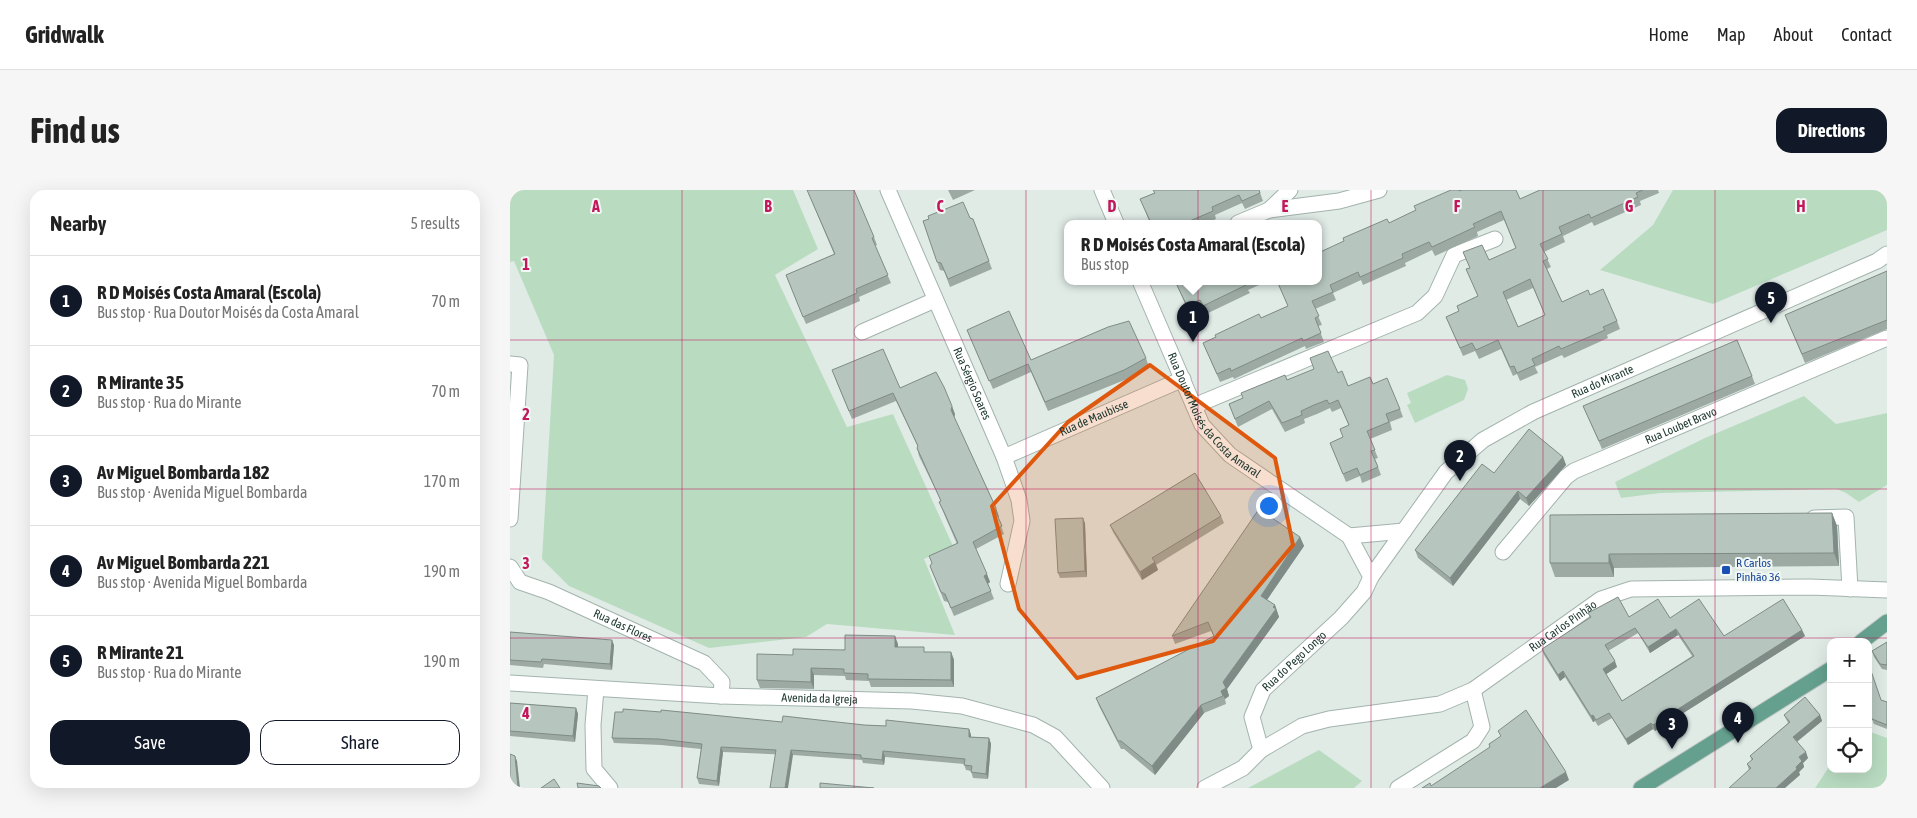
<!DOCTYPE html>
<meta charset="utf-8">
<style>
body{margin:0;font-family:"Asap Condensed",sans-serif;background:#f6f6f6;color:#222}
.controls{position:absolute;right:15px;bottom:15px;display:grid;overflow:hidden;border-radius:10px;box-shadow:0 5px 20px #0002}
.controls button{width:45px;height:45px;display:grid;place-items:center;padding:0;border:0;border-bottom:1px solid #e0e0e0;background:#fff;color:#222;font:25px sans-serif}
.you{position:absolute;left:758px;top:315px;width:18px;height:18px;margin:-12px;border:4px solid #fff;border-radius:50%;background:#1a73e8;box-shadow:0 0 0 8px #1a73e833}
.badge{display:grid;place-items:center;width:32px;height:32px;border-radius:50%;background:#111827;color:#fff;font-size:16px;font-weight:700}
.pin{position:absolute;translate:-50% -41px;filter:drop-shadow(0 1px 2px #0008)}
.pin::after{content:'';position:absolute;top:26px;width:18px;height:15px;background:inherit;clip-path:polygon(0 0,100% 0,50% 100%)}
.popup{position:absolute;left:554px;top:30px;width:258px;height:65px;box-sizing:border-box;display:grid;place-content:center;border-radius:10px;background:#fff;filter:drop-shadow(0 1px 4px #0005);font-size:16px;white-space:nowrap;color:#767676}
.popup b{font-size:19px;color:#222}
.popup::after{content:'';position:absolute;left:50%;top:100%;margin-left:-10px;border:10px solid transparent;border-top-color:#fff}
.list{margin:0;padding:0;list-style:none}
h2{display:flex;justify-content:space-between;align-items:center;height:65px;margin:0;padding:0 20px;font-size:21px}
h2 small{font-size:16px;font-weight:400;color:#767676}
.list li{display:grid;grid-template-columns:32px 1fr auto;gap:15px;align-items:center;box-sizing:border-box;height:90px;padding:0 20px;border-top:1px solid #e0e0e0}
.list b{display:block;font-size:19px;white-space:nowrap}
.list p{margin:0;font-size:16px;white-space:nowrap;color:#767676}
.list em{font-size:16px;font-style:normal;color:#767676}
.actions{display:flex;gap:10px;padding:15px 20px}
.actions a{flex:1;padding:11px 0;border:1px solid #111827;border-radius:15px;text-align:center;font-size:18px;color:#111827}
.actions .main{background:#111827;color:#fff}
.icon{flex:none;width:28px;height:28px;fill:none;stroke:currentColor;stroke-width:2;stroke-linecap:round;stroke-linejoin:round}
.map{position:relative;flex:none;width:1377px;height:598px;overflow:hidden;border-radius:15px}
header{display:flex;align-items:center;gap:30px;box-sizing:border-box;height:70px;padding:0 25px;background:#fff;border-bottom:1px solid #e0e0e0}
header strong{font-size:24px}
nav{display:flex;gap:28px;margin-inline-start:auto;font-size:18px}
.intro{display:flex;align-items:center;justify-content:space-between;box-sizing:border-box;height:120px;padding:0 30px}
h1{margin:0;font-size:35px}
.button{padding:12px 22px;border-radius:15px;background:#111827;color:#fff;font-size:18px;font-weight:700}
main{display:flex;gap:30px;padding:0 30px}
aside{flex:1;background:#fff;border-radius:15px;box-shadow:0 5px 20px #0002}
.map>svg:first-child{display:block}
.green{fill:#b9dcc1}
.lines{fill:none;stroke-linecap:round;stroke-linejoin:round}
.street-casing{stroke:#a3b3ad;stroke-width:17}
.primary-casing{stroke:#c1c8c6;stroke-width:17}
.street{stroke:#fff;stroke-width:15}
.primary{stroke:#65a08f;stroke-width:15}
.wall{fill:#9daaa4;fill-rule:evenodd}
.shaded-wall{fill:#7f8b86}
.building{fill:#b6c6bf;stroke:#7f8b86;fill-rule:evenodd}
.marked{fill:#de580e;fill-opacity:0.2;stroke:#de580e;stroke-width:4;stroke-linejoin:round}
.grid{fill:none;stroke:#c2185b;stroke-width:1;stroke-opacity:0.55}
.transit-dot{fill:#1a4fb4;stroke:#f1f8f4;stroke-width:2}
.labels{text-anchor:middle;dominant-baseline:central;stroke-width:4;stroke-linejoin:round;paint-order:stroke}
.street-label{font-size:12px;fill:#213b33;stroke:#f1f8f4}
.transit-label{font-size:12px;fill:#164399;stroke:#f1f8f4;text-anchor:start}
.grid-label{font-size:16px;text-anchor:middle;font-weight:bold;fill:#c2185b;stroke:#f1f8f4;stroke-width:4;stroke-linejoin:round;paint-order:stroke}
</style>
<header>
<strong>Gridwalk</strong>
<nav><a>Home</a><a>Map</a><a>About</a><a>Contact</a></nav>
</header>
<div class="intro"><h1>Find us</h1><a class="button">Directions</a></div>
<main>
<aside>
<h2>Nearby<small>5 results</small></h2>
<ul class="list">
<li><span class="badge">1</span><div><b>R D Moisés Costa Amaral (Escola)</b><p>Bus stop · Rua Doutor Moisés da Costa Amaral</p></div><em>70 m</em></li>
<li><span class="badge">2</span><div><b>R Mirante 35</b><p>Bus stop · Rua do Mirante</p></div><em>70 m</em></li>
<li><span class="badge">3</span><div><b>Av Miguel Bombarda 182</b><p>Bus stop · Avenida Miguel Bombarda</p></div><em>170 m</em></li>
<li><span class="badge">4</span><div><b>Av Miguel Bombarda 221</b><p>Bus stop · Avenida Miguel Bombarda</p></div><em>190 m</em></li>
<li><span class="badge">5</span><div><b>R Mirante 21</b><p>Bus stop · Rua do Mirante</p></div><em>190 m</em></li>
</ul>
<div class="actions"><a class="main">Save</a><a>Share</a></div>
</aside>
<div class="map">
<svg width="1377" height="598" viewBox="0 0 1377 598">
<rect width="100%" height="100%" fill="#e0ebe6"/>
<path class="green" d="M0 0H283L308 59 265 85 337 237 383 224 443 356 414 369 445 445 317 434 296 447 199 458 59 396 32 369 44 165 4 71 0 72Z
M1163 0H1377V40L1203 114 1090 80 1143 35Z
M937 185 955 190 958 199 954 210 905 233 897 215 901 213 897 203Z
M1294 206 1326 234 1377 223V295L1349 312 1336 303 1327 299 1150 303 1111 308 1105 292 1195 248Z
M1358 541 1377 548V598H1305L1321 574V579H1358Z
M809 560 852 591 844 598H738Z"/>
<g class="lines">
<defs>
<g id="street">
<path id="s1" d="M378 0 494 267 509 310 512 331 498 394"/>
<path d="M592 0 606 33"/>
<path d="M759 20 780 0"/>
<path d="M728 33 759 20 829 11 869 0"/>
<path id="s2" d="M630 91 692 235 720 265 839 346 861 387"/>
<path d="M352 142 425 110"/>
<path d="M0 174 10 175 0 329"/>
<path d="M684 216 907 123 925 106 944 65 985 49"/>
<path id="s3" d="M494 267 673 189"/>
<path d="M1304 328 1336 327 1340 399"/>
<path d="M839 346 894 341"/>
<path id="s4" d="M993 362 1056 287 1064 281 1377 148"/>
<path id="s5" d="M0 377 10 392 39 402 194 473 212 492 211 506"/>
<path id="s6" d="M0 493 211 506 402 511 452 516 523 535 545 547 592 598"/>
<path d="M86 499 83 535 84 579 100 598"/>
<path id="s7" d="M751 560 742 527 753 500 831 428 854 402 861 387 936 282 973 250 1023 222 1367 71 1377 64"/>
<path id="s8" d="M695 598 733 578 751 560 792 536 819 529 930 514 963 500 1091 409 1121 399 1300 397 1377 400"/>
<path d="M888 598 963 551 972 537 963 500"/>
</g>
<path id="primary" d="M1351 452 1377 432
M1131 598 1321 479"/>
</defs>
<use href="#street" class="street-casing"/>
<use href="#primary" class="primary-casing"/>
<use href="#street" class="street"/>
<use href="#primary" class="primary"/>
</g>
<path class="wall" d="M297 0H344L364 47 367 55 365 56 381 93 349 107 350 111 296 134 276 85 324 64Z
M438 0H465L443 10Z
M749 0 753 11 735 19 732 13 705 25 706 29 696 33H640L630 9 644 3Z
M1030 0H1148L1149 3 1130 11 1131 15 1084 36 1082 32 1053 46 1055 52 1034 62 1041 77 1037 79 1052 112 1080 105 1107 131 1110 139 1097 145 1098 148 1054 168 1052 165 1025 177 1028 183 1010 191 1007 184 1003 186 991 159 969 169 965 161 953 166 936 127 949 121 947 116 968 106 956 79 960 78 953 62 979 70 1006 59 994 30 967 42 968 46 925 66 922 60 895 73 896 76 853 95 851 90 823 103 826 110 805 119 812 135 808 136 814 152 796 159 795 156 724 189 723 187 710 192 693 153 778 116 767 91H808L879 33 949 1 1010 9ZM1023 98 1035 125 1008 137 996 110Z
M460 28 463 29 482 79 440 97 434 81 430 80 413 31Z
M1377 81V139L1295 173 1275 125Z
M665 91H758L738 100 740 103 696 124 693 119 680 125Z
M457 140 521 170 636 168 639 177 617 189 538 221 521 182 483 199Z
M828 183 838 196 863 194 890 219 893 227 880 232 882 240 860 249 868 268 865 269 871 285 852 293 850 286 836 292 820 253 833 247 839 236 831 218 822 222 820 218 807 224 794 229 795 233 775 242 762 219 728 237 719 214 777 190Z
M1242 186 1245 194 1092 259 1073 216Z
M325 188 390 198 445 224 444 227 486 318 489 327 488 328 494 344 466 359 480 392 478 394 484 409 444 426 438 412 434 411 420 376 447 354 437 331 429 312 431 311 409 266 407 258 408 257 386 211 342 229Z
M1053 267 1056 275 1019 316 1010 309 943 396 908 368 905 360 984 283Z
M1322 323 1327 336 1329 376 1104 378V387H1045L1040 373Z
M711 326 714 333 646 375 648 380 632 390 603 342 600 335Z
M575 333 577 387 550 388 548 383Z
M790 347 794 356 757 410 765 415 769 427 717 499 719 506 715 509 716 514 694 523 645 585 614 559H611L589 516 586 508 704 447 701 441 665 454 662 446Z
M1078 423 1119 427 1160 428 1214 446 1292 440 1295 446 1145 541 1143 539 1118 555 1102 528 1088 536 1085 531 1083 532 1055 487 1050 491 1034 465 1032 459 1080 428ZM1128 443 1140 463 1168 445 1182 466 1112 511 1096 484 1107 477 1098 461Z
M0 442 104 455 102 480 34 474 33 478 0 475Z
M1377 452V480L1372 479 1364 467 1362 461Z
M388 454V457L416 462H441L444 470V497H361L359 491 336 490 335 486 304 485V499L250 498 247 490 283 465Z
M1371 510 1377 512V539L1364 534 1358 520Z
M0 513 66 518 68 524 65 552 0 546Z
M1274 525H1310L1312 531 1287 552 1298 568 1293 573 1294 577 1289 582 1290 585 1239 580 1237 574 1242 571 1240 566 1278 533Z
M272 532 459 539 461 545V547L479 548 481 554 478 589 463 588 461 581 456 580 454 574 375 567 374 575 353 573 352 570 283 565 213 562 209 596 189 594 187 588 191 559 151 555 104 553 102 548Z"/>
<path class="shaded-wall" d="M442 216 445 224 444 228 441 220Z
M1053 267 1056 275 1019 316 1016 308Z
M1008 301 1010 309 943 396 940 388Z
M486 318 489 327 488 328 485 320Z
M1322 323 1327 336 1329 376 1324 363Z
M573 328 575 333 577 387 575 381Z
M790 347 794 356 754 414 751 406Z
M1099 364 1104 378V387L1099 373Z
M645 372 648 380 632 390 630 382Z
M477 384 480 392 477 394 474 386Z
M765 415 769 427 717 499 719 506 715 509 711 501 713 492Z
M1166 439 1168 445 1140 463 1138 457Z
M1292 440 1295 446 1145 541 1143 535Z
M385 446 388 454V464L385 457Z
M102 450 104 455 102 480 100 474Z
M441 462 444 470V497L441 490Z
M1105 471 1107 477 1095 485 1093 479Z
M301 478 304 485V499L301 492Z
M1053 481 1055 487 1050 491 1048 485Z
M691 515 694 523 645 585 642 576Z
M66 518 68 524 65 552 63 546Z
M1083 525 1085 531 1083 532 1081 526Z
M1310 525 1312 531 1285 553 1283 547Z
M1141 533 1143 539 1118 555 1116 549Z
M459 539 461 545V552L459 547Z
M479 548 481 554 478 589 476 584Z
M211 557 213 562 209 596 207 591Z
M281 560 283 565 278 598H275Z
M373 561 375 567 374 575 372 570Z
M1296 562 1298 568 1293 573 1294 577 1289 582 1290 585 1275 598H1266L1286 577 1289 567Z
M5 566 7 571 10 598H8Z
M1056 582 1059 590 1046 598H1030Z"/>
<path class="building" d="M297 0H344L364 47 362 48 378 85 346 99 347 103 293 127 276 85 325 64Z
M643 0H749L750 3 732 11 729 5 702 17 703 21 675 33H641L630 9 645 3Z
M941 0H949V1L952 0H1006L1010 9 1030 0H1133L1126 3 1128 7 1081 28 1079 24 1049 37 1052 44 1030 54 1038 69 1033 71 1052 112 1078 100 1080 105 1093 99 1107 131 1093 137 1095 140 1051 159 1049 156 1022 169 1025 175 1007 183 1004 176 1000 177 988 150 966 160 962 153 950 158 936 127 949 121 947 116 968 106 956 79 960 78 953 62 972 55 979 70 1006 58 991 21 963 34 965 37 922 57 919 52 892 64 893 68 850 87 848 82 820 95 823 102 802 111 809 126 805 128 811 143 793 151 792 148 721 181 720 178 707 184 693 153 706 147 705 145 749 124 751 128 778 116 767 91H808V63L834 51 833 48 877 29 879 33 906 20 904 16ZM1020 89 1035 125 1008 137 993 102Z
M453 12 460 28 463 29 479 71 438 89 431 73 427 72 413 31 419 29 418 26Z
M1377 81V130L1292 164 1275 125Z
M665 91H736H735L736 95 693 116 690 110 677 116Z
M499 121 521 170 598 137 619 131 636 168 614 180 535 212 518 174 479 191 457 140Z
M1227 150 1242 186 1089 251 1073 216Z
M373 159 390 198 426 182 434 197 442 216 441 220 486 318 485 320 492 336 463 352 477 384 474 386 481 401 441 418 435 404 431 402 420 376 422 373 419 366 448 353 434 322 429 312 431 311 407 258 408 256 383 203 339 221 322 180Z
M818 161 828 183 832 181 838 196 860 187 863 194 877 188 890 219 876 224 879 232 857 241 865 260 861 261 868 277 850 285 847 278 833 284 820 253 833 247 830 239 839 235 828 210 819 214 817 210 804 215 791 221 792 225 772 233 759 211 725 229 719 214 733 208 731 203 775 185 777 190 804 179 800 168Z
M1019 239 1053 267 1016 308 1008 301 940 388 905 360 972 274 984 283Z
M685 283 711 326 642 368 645 372 630 382 600 335Z
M749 319 790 347 751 406 765 415 763 417 766 419 713 492 716 498 711 501 713 506 691 515 642 576 611 551H608L586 508 704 446 698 432 662 446Z
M1322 323 1324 363 1099 364V373H1040V325Z
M573 328 575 381 548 383 545 329Z
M1108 407 1119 427 1148 409 1160 428 1189 409 1214 446 1273 409 1292 440 1143 535 1141 533 1116 549 1099 523 1086 530 1083 525 1081 526 1053 481 1048 485 1032 459 1081 427 1078 423ZM1125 438 1138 457 1166 439 1184 466 1112 511 1093 479 1105 471 1095 455Z
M0 442 102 450 100 474 32 469 31 472 0 470Z
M335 445 385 446V457H414V462H441V490L358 489V484L334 483V479L301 478V492L247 490V464L283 465V459L335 460Z
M1377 452V475L1370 474 1362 461Z
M1358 478H1360L1371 510 1377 512V535L1362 529 1358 520Z
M1295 507 1310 525 1283 547 1296 562 1289 567 1292 571 1286 577 1287 579 1266 598H1219L1241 578 1237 574 1243 569 1240 566 1280 532 1274 525Z
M0 513 66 518 63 546 0 541Z
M113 519 151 522V520L272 532 273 526 354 535 376 536V530L459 539V547L479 548 476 584 461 582 462 576 454 575 455 569 373 561 372 570 351 568V565L281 560 275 598H260L266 560 211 557 207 591 187 588 192 554 149 549 102 548 105 522H113Z
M1016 520 1056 582 1030 598H912L920 593 921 596 980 557 979 554 991 546 988 541Z
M0 564 5 566 8 598H0Z
M44 589 50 598H31Z
M67 593 89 596 91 598H68Z
M310 593 364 598H310Z"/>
<path class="marked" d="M640 175 765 268 783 355 703 451 567 488 509 419 482 316 558 232Z"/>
<path class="grid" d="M172 0V598M344 0V598M516 0V598M688 0V598M861 0V598M1033 0V598M1205 0V598M0 150H1377M0 299H1377M0 448H1377"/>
<rect class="transit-dot" x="1211" y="375" width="10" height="10" rx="2.5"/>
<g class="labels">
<g class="street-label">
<text stroke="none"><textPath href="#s7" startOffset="532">Rua do Mirante</textPath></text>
<text stroke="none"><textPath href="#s1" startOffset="211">Rua Sérgio Soares</textPath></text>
<text stroke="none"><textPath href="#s2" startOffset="156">Rua Doutor Moisés da Costa Amaral</textPath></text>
<text stroke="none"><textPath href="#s3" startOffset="98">Rua de Maubisse</textPath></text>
<text stroke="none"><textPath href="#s4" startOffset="224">Rua Loubet Bravo</textPath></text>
<text stroke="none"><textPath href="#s8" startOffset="402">Rua Carlos Pinhão</textPath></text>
<text stroke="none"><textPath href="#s5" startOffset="130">Rua das Flores</textPath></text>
<text stroke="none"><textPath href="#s7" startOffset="106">Rua do Pego Longo</textPath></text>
<text stroke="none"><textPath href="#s6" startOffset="310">Avenida da Igreja</textPath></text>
</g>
<g class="transit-label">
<text x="1226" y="373">R Carlos<tspan x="1226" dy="14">Pinhão 36</tspan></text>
</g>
</g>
<g class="grid-label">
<text x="86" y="22">A</text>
<text x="258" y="22">B</text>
<text x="430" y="22">C</text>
<text x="602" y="22">D</text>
<text x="775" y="22">E</text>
<text x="947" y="22">F</text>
<text x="1119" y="22">G</text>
<text x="1291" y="22">H</text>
<text x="16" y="80">1</text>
<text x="16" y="230">2</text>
<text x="16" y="379">3</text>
<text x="16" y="529">4</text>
</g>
</svg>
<div class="controls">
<button>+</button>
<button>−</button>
<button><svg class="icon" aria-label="locate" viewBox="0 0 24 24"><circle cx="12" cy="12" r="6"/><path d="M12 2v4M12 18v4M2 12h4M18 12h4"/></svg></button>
</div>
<div class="you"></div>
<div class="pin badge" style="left:683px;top:152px">1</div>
<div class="popup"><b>R D Moisés Costa Amaral (Escola)</b>Bus stop</div>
<div class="pin badge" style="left:950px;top:291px">2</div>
<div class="pin badge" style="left:1162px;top:559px">3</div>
<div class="pin badge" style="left:1228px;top:553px">4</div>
<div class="pin badge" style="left:1261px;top:133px">5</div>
</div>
</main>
